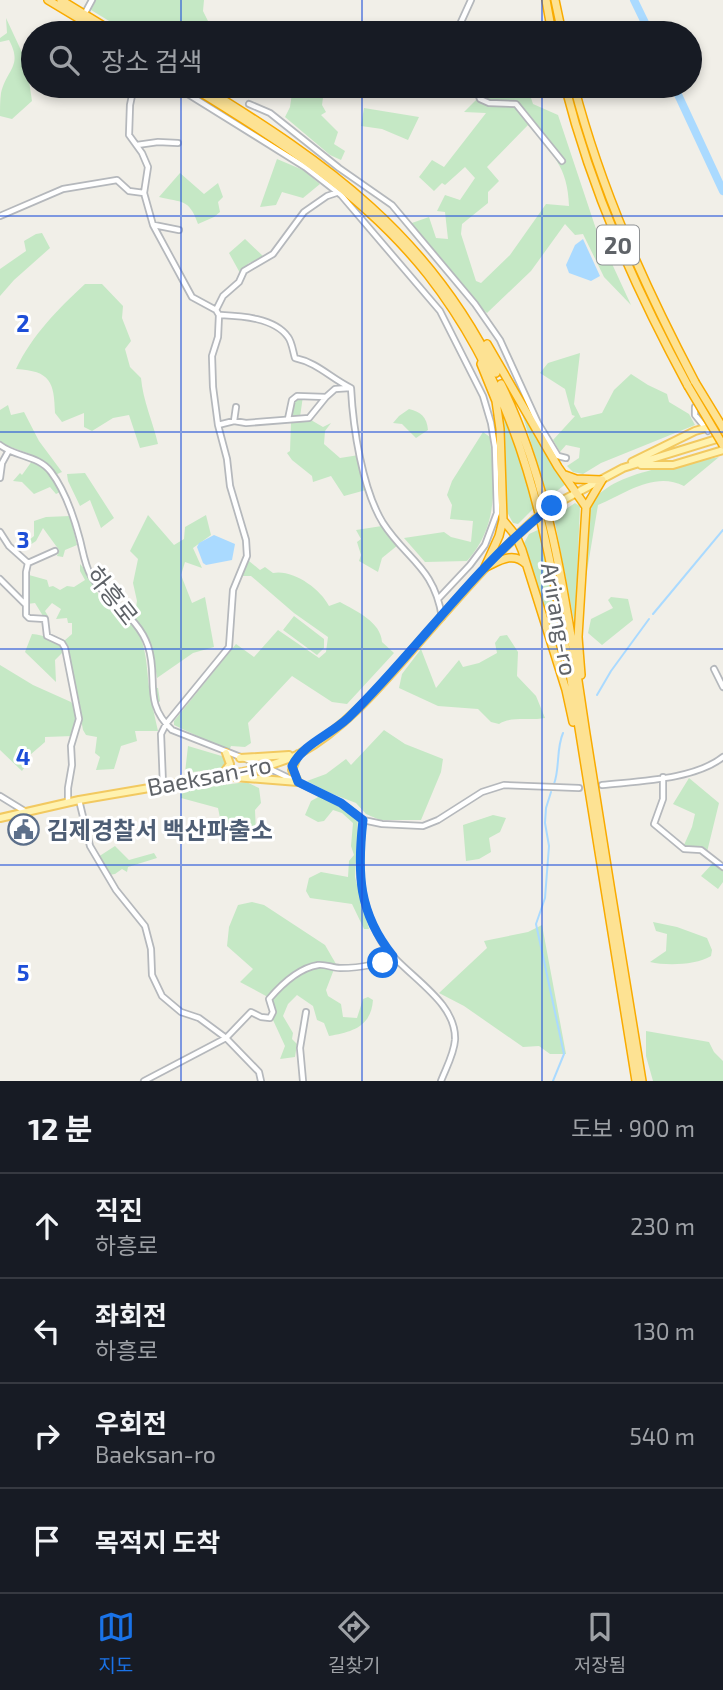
<!DOCTYPE html>
<html lang="ko">
<meta charset="utf-8">
<style>
body{margin:0;font-family:"Exo 2","Noto Sans KR",sans-serif;background:#20242c;color:#f1f3f6}
.stop{position:absolute;width:21px;height:21px;margin:-16px;border:5px solid #1a73e8;border-radius:50%;background:#fff}
.stop.end{background:#1a73e8;border-color:#fff;box-shadow:0 2px 7px #0008}
.list{margin:0;padding:0;list-style:none}
h2{display:flex;justify-content:space-between;align-items:center;height:91px;margin:0;padding:0 28px;font-size:30px}
h2 small{font-size:23px;font-weight:400;color:#9ea1a6}
.list li{display:grid;grid-template-columns:46px 1fr auto;gap:21px;align-items:center;box-sizing:border-box;height:105px;padding:0 28px;border-top:2px solid #363941}
.list b{display:block;font-size:26px;white-space:nowrap}
.list p{margin:0;font-size:23px;white-space:nowrap;color:#9ea1a6}
.list em{font-size:23px;font-style:normal;color:#9ea1a6}
.icon{flex:none;width:38px;height:38px;fill:none;stroke:currentColor;stroke-width:2;stroke-linecap:round;stroke-linejoin:round}
.map{position:relative;flex:none;width:723px;height:1081px;overflow:hidden}
.search{position:absolute;background:#171b24;box-shadow:0 4px 10px #0003;left:21px;right:21px;top:21px;height:77px;display:flex;align-items:center;gap:18px;box-sizing:border-box;padding:0 24px;border-radius:38px;color:#9ea1a6;font-size:26px}
.sheet{height:511px;background:#171b24}
nav{display:flex;justify-content:space-around;align-items:center;box-sizing:border-box;height:98px;border-top:2px solid #363941;background:#171b24;font-size:19px;color:#9ea1a6}
nav a{display:grid;justify-items:center;gap:4px}
nav .on{color:#1a73e8}
.map>svg:first-child{display:block}
.green{fill:#c5e8c5;fill-rule:evenodd}
.water{fill:#aadaff}
.lines{fill:none;stroke-linecap:round;stroke-linejoin:round}
.stream{stroke:#aadaff;stroke-width:2}
.river{stroke:#aadaff;stroke-width:8}
.minor-casing{stroke:#b5b8bc;stroke-width:8}
.major-casing{stroke:#f2c960;stroke-width:10}
.highway-casing{stroke:#f9ab00;stroke-width:10}
.minor{stroke:#fff;stroke-width:4.5}
.major{stroke:#fff2af;stroke-width:6}
.highway{stroke:#fde293;stroke-width:7}
.major-bridge-casing{stroke:#f2c960;stroke-width:10;stroke-linecap:butt}
.highway-bridge-casing{stroke:#f9ab00;stroke-width:10;stroke-linecap:butt}
.major-bridge{stroke:#fff2af;stroke-width:6}
.highway-bridge{stroke:#fde293;stroke-width:7}
.route{stroke:#1a73e8;stroke-width:9}
.grid{fill:none;stroke:#1d4ed8;stroke-width:2;stroke-opacity:0.55}
.labels{text-anchor:middle;dominant-baseline:central;stroke-width:6;stroke-linejoin:round;paint-order:stroke}
.shield{fill:#fff;stroke:#8f9295;stroke-width:2}
.shield-label{font-size:23px;font-weight:bold;fill:#5f6368}
.street-label{font-size:24px;fill:#5f6368;stroke:#fff}
.service-label{font-size:24px;font-weight:bold;fill:#4e5e75;stroke:#fff;text-anchor:start}
.grid-label{font-size:23px;text-anchor:middle;font-weight:bold;fill:#1d4ed8;stroke:#fff;stroke-width:6;stroke-linejoin:round;paint-order:stroke}
</style>
<div class="map">
<svg width="723" height="1081" viewBox="0 0 723 1081">
<rect width="100%" height="100%" fill="#f1efe8"/>
<path class="green" d="M96 0H204L203 11 208 21 214 23 216 33H129L91 10Z
M6 18 26 61 32 101 12 119 0 116C0 108 0 100 1 93 7 69 23 66 9 40L0 42V38L7 33Z
M293 86H314L324 90 322 105 326 112 321 115 338 132 334 144 345 151 341 160 330 155 285 117 290 107Z
M499 86H527L533 104 558 115 596 229 631 305 604 277 583 234 575 235 565 224 531 271 487 313 475 303 409 224 429 217 436 238 448 239 445 212 437 211 445 195 460 200 475 178 465 167 445 185 442 183 434 191 419 177 432 160 444 167 486 113 464 112 482 94ZM528 125C552 153 568 167 569 206L546 204 510 255 481 283 476 281 461 234 462 224 488 203V192L499 181 487 167Z
M364 108 419 117 408 140 382 129 361 126Z
M277 159 303 170 320 184 303 198 282 192 276 205 260 207Z
M180 173 204 194 218 183 223 197 218 202 220 212 214 217 198 224C189 198 182 203 159 197Z
M42 233 50 248 14 280 0 296V269L26 251 24 241 36 234Z
M245 239 264 257 249 263 240 273 229 253Z
M85 284H102L123 306 122 318 131 341 125 349 130 367 141 378C143 401 153 422 158 444L140 448 129 415 113 418 92 431 84 427V413L62 422 55 413C54 382 51 371 16 369 32 335 58 309 85 284Z
M580 353 574 404 581 418 602 413 614 390 631 374 648 385 667 394 669 402 689 414 695 425 601 463 583 474 573 472 567 466 579 458 580 448 566 445 560 452 553 440 575 416 572 415 565 389 540 373 548 363Z
M294 395 303 396 300 417 305 421 311 420 323 427 331 423 325 431 324 444 340 458 359 455 366 490 344 496 331 476 313 482 312 476 292 460 287 453 290 451 291 423 284 417Z
M500 402 536 506 518 524 513 523 507 512Z
M8 405 11 415 24 412 39 441 62 472 55 475 30 454 5 445 0 441V410Z
M520 407 567 483 548 498Z
M409 409C421 412 427 417 428 430L416 438 402 424 393 423 399 416Z
M483 432 490 437C494 484 500 524 467 561L425 562 404 538 444 532 451 537 471 542 473 521 450 519 452 505 447 495 452 481Z
M719 457 684 486C655 471 626 493 598 505L584 589C585 572 584 521 589 509 603 471 685 464 719 457Z
M32 461 49 472 60 492 56 494 50 487 34 494 22 482 13 481 20 473 22 475Z
M85 473 114 518 101 528 90 500 80 506 68 481 67 474Z
M575 503 580 506 575 626 554 517Z
M148 515 174 545 184 539 185 527 206 515 211 535 193 548 202 568 185 562 181 575 192 603 205 597 214 647 193 653 157 678C154 657 149 636 134 619L137 601 133 583 138 559 130 551Z
M70 516 77 545 65 550 63 557 57 556 59 550 43 528 36 541 30 545 27 542 34 536V521L46 517Z
M382 526 398 545 382 558 378 572 359 561 361 555 357 542 361 539 356 530Z
M540 529 565 668 523 545 529 534Z
M249 561 260 570 265 567 273 573C292 569 320 588 329 606L340 602C356 611 381 622 382 642L394 653 347 704 332 702 292 676 248 723 251 743 245 747 231 746 229 751 174 725V721L236 644 254 657 278 630 319 658 326 652 328 637 294 613 251 576H242Z
M80 564C90 574 93 585 100 597 104 604 118 611 125 617 147 634 146 662 149 687L158 688 160 701 153 709 158 731H135L137 741 121 746 114 769 96 770 100 757 95 753 97 737 86 735 83 730 71 664 64 641 72 634V623H68L67 618 56 619 61 609 52 603 45 611 48 616H43L35 603 27 604 29 575 47 580 49 587 53 586 60 590 67 586 74 587 85 580 80 571Z
M611 597 628 599 633 620 602 645 588 633 591 619 613 608 608 600Z
M294 616 324 639V648L317 655 283 630Z
M32 634C44 635 58 640 64 651L55 660 56 682 25 652Z
M507 635 518 652 517 676 536 696 545 718C530 721 510 716 499 724L491 722 478 709 438 706 399 688 402 674 421 649 436 688 459 660 463 667 479 663 497 653 495 643 500 636Z
M0 665 33 685 71 702 75 708 77 720 73 736 45 737V742L30 755 29 761 22 771 0 750Z
M384 730 405 744 443 759 441 772 421 820H380L366 814 356 803 330 793 307 781 326 774 346 759 351 765Z
M188 746 225 757 227 761 224 768 185 773Z
M689 778 719 803 707 852 685 847 684 845 692 827 695 814 673 804Z
M246 782 259 788 261 803 255 810 256 832 236 835 227 832 221 823 218 808 181 798 180 791Z
M320 796 358 817 355 877 369 929H364L352 904 310 898 306 891 309 878 321 872 348 877 349 861 354 855 351 846 353 823 342 813 333 810 324 821 318 822 305 815 311 801Z
M493 815 506 818 500 832 489 838 491 852 479 859 466 861 463 825Z
M115 846 129 860 154 853 157 858 128 867 127 872 122 869 115 874 109 875 98 857Z
M714 862 723 871V882L718 889 701 876Z
M252 902 264 905 325 945 336 964 326 990 328 996 341 1004 343 1017 357 1018 363 999 368 997 373 1000C371 1027 352 1032 329 1036L324 1023 317 1020 313 1006 297 995 288 1004 283 1016 293 1033 292 1039 297 1044 295 1057 280 1059 285 1046 273 1020 266 996 240 982 253 969 227 946 229 927 238 905Z
M653 922 677 927 707 938 712 950 711 956C696 965 667 966 650 962L666 951 667 934 656 931Z
M542 925 566 1054H550L539 1046 523 1047 464 1006 439 993 487 948 484 941 528 932Z
M646 1031 709 1042 714 1052 723 1061V1081H653L646 1056Z"/>
<path class="water" d="M583 239 600 276 591 281 569 273 566 265 575 245Z
M214 535 235 544 232 560 206 565 203 563 197 547 199 543Z"/>
<g class="lines">
<path class="stream" d="M653 614 723 530
M597 695 611 671 649 619
M554 784C560 768 556 749 563 733
M551 792 546 808 545 823 549 846 545 898 536 924 564 1054 553 1081"/>
<path class="river" d="M634 0 650 33
M674 86 723 191"/>
<defs>
<path id="minor" d="M85 13 92 0
M78 23 76 31 82 33
M456 33 471 0
M134 86 130 105 129 135 142 153 148 167 144 193 153 225 192 297 216 310 219 315 218 337 212 356 213 387 218 425 227 459 230 486 246 540 247 556 233 590 229 647 166 724 161 734 163 785
M175 86 305 167 341 195 440 311 483 396 491 423 495 447 497 513 485 545 470 565 439 598
M475 86 480 99 489 103 516 104 562 161
M249 104 270 113 339 168 392 205 475 304 500 340 538 423 558 456 566 458
M137 145 158 142 178 143
M0 216 63 189 117 180 129 191 144 193
M154 225 179 230
M216 310 223 296 239 282 244 271 273 254 304 212 327 196 336 193
M219 315C239 316 274 317 288 337 292 342 293 352 295 358 318 363 329 377 351 388 353 427 362 489 383 523 407 560 434 567 442 617
M695 407V415L708 431
M288 419 292 400 297 396 326 397 335 389 350 388
M234 421 236 407
M218 425 234 421 246 423 309 418 326 397
M0 445C15 457 38 455 51 472 66 492 74 517 80 540 83 552 85 566 91 576 107 602 138 616 148 646 159 678 142 702 172 730L266 767 341 803 363 820C358 865 357 898 380 939 399 973 457 998 455 1040 454 1054 446 1068 441 1081
M0 478 2 463 8 452
M0 532 9 546 28 563 26 572V615L29 618 45 619 47 636 62 643 65 648 79 719 71 746 72 765 68 788V802
M28 563 55 551
M0 579 25 604
M714 669 723 687
M663 777V799L654 824 684 849 701 850 723 867
M602 785C638 781 694 780 723 757
M0 796 26 812
M79 800 90 846 116 890 145 926 151 949 152 975 162 996 181 1012 199 1018 226 1038 259 1072 261 1081
M363 820 382 824 423 826 438 820 482 792 504 785 579 788
M144 1081 226 1038 251 1012 261 1017 270 1018 273 1012 269 999C281 985 299 968 318 965 325 964 333 968 340 968 357 968 379 965 393 956
M303 1081 300 1048 306 1012"/>
<path id="major" d="M632 462 695 431 723 423
M641 465H673L723 450
M552 506 623 468 723 437
M240 758 289 755
M221 776 230 764 226 753
M234 777 298 782
M298 782 292 770 298 754
M0 818 79 800 243 772C262 768 281 763 299 754 344 729 379 688 413 649 452 605 490 559 534 520"/>
<path id="highway" d="M48 0 103 33
M61 0 115 33
M546 0 552 33
M555 0 562 33
M190 86C277 139 364 194 428 275 535 412 551 563 579 728 598 846 617 963 636 1081
M201 86C327 163 429 235 496 373
M565 86C592 192 636 290 688 386
M574 86C601 190 645 287 695 382
M487 344 558 467 586 507 578 637 581 675
M483 359 481 364 496 401 500 429 503 520 516 536 522 550 566 690 573 722
M501 384C554 492 568 616 586 734 604 850 623 965 642 1081
M565 475 576 479 602 480 586 507
M485 567 499 536 503 520
M486 567C499 561 513 551 526 564"/>
</defs>
<use href="#minor" class="minor-casing"/>
<use href="#major" class="major-casing"/>
<use href="#highway" class="highway-casing"/>
<use href="#minor" class="minor"/>
<use href="#major" class="major"/>
<use href="#highway" class="highway"/>
<defs>
<path id="major-bridge" d="M534 520 552 506"/>
<path id="highway-bridge" d="M695 382 723 428
M688 386 723 445"/>
</defs>
<use href="#major-bridge" class="major-bridge-casing"/>
<use href="#highway-bridge" class="highway-bridge-casing"/>
<use href="#major-bridge" class="major-bridge"/>
<use href="#highway-bridge" class="highway-bridge"/>
</g>
<g class="lines">
<path class="route" d="M383 963 393 956C358 913 357 873 363 820L341 803 298 782 292 766C303 744 330 735 348 718 418 650 474 566 552 506"/>
</g>
<path class="grid" d="M181 0V33M362 0V33M542 0V33M181 86V1081M362 86V1081M542 86V1081M0 216H723M0 432H723M0 649H723M0 865H723"/>
<defs>
<symbol id="civic-ring" viewBox="-11 -11 22 22"><circle r="9.5" fill="#fff" stroke="#5c6f8a" stroke-width="1.5"/><path d="M-.6-6.5H3V-4.5H.6V-3L4-1V1h2V6H-6V1h2V-1L-.6-3ZM-1.2 2.5V6h2.4V2.5Z" fill="#5c6f8a"/></symbol>
</defs>
<g fill-rule="evenodd">
<use href="#civic-ring" x="6" y="812" width="35" height="35"/>
</g>
<g class="labels">
<rect class="shield" x="597" y="225.5" width="42" height="39" rx="5"/>
<g class="shield-label">
<text x="618" y="245">20</text>
</g>
<g class="street-label">
<text transform="translate(113 595) rotate(52)">하흥로</text>
<text transform="translate(560 619) rotate(80)">Arirang-ro</text>
<text transform="translate(209 775) rotate(-11)">Baeksan-ro</text>
</g>
<g class="service-label">
<text x="47" y="829">김제경찰서 백산파출소</text>
</g>
</g>
<g class="grid-label">
<text x="23" y="332">2</text>
<text x="23" y="548">3</text>
<text x="23" y="765">4</text>
<text x="23" y="981">5</text>
</g>
</svg>
<div class="stop" style="left:383px;top:963px"></div>
<div class="stop end" style="left:552px;top:506px"></div>
<div class="search"><svg class="icon" aria-label="search" viewBox="0 0 24 24"><circle cx="10" cy="10" r="6"/><path d="M15 15l6 6"/></svg>장소 검색</div>
</div>
<section class="sheet">
<h2>12 분<small>도보 · 900 m</small></h2>
<ul class="list">
<li><svg class="icon" aria-label="ahead" viewBox="0 0 24 24"><path d="M12 20V5M6 11l6-6 6 6"/></svg><div><b>직진</b><p>하흥로</p></div><em>230 m</em></li>
<li><svg class="icon" aria-label="left" viewBox="0 0 24 24"><path d="M17 20v-9H6M10 6l-5 5 5 5"/></svg><div><b>좌회전</b><p>하흥로</p></div><em>130 m</em></li>
<li><svg class="icon" aria-label="right" viewBox="0 0 24 24"><path d="M7 20v-9h11M14 6l5 5-5 5"/></svg><div><b>우회전</b><p>Baeksan-ro</p></div><em>540 m</em></li>
<li><svg class="icon" aria-label="arrive" viewBox="0 0 24 24"><path d="M6 21V4h12l-3 4 3 4H6"/></svg><div><b>목적지 도착</b></div></li>
</ul>
</section>
<nav>
<a class="on"><svg class="icon" aria-label="map" viewBox="0 0 24 24"><path d="M3 6l6-2 6 2 6-2v14l-6 2-6-2-6 2zM9 4v14M15 6v14"/></svg>지도</a>
<a><svg class="icon" aria-label="directions" viewBox="0 0 24 24"><path d="M12 3l9 9-9 9-9-9zM9 14v-3h6M13 9l2 2-2 2"/></svg>길찾기</a>
<a><svg class="icon" aria-label="saved" viewBox="0 0 24 24"><path d="M7 4h10v16l-5-4-5 4z"/></svg>저장됨</a>
</nav>
